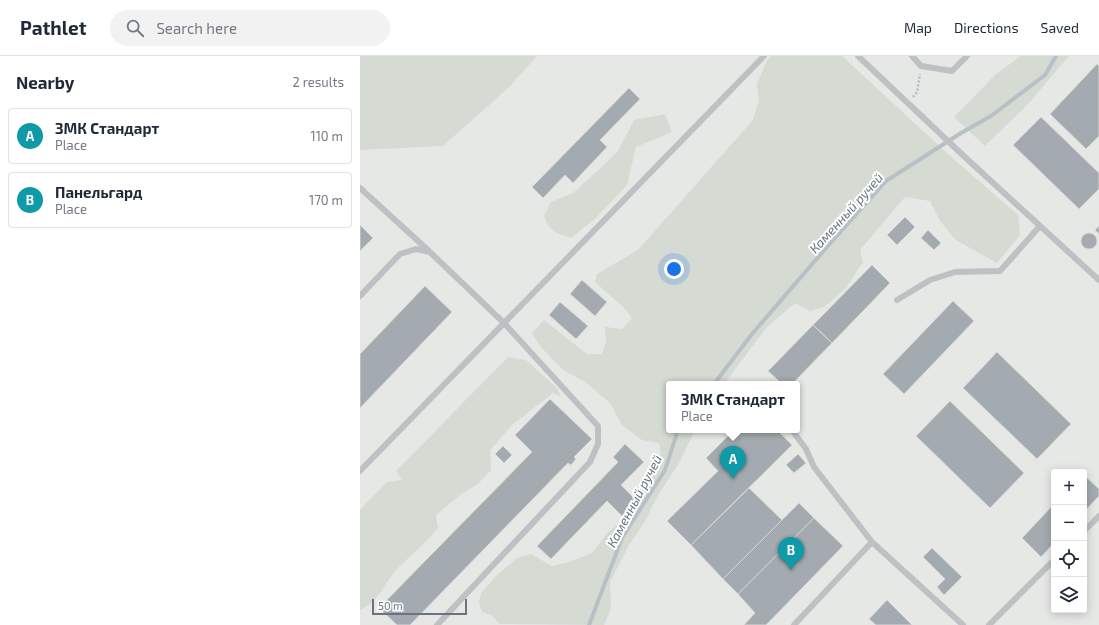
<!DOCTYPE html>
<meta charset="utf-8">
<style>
body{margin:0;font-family:"Exo 2",sans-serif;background:#f2f2f3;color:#1f2937}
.controls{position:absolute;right:12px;bottom:12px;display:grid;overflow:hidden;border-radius:4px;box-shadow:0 2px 10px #0003}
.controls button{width:36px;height:36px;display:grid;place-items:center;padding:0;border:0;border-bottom:1px solid #e0e1e3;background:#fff;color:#1f2937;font:20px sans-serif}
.scale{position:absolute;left:12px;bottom:10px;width:95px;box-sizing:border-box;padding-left:4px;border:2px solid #697480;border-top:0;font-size:11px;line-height:14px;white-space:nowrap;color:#697480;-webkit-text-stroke:3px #fff;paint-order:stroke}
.you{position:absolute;left:314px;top:213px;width:14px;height:14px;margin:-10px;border:3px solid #fff;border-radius:50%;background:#1a73e8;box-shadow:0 0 0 6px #1a73e833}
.badge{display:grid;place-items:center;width:26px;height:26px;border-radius:50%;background:#ea580c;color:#fff;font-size:13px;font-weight:700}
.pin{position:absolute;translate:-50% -33px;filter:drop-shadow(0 1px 2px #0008)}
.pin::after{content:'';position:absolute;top:21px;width:14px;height:12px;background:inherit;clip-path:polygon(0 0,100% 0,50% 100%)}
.popup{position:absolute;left:306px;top:325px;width:134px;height:52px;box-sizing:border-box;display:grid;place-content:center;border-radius:4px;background:#fff;filter:drop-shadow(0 1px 3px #0005);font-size:13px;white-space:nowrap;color:#747a83}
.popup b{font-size:15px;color:#1f2937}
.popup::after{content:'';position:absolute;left:50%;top:100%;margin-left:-8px;border:8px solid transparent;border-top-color:#fff}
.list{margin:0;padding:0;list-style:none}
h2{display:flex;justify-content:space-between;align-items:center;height:52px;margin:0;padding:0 16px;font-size:17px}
h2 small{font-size:13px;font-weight:400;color:#747a83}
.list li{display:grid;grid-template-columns:26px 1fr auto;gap:12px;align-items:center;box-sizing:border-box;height:56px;margin:0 8px 8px;padding:0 8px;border:1px solid #e0e1e3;border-radius:4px}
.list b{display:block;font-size:15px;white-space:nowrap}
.list p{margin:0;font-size:13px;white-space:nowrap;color:#747a83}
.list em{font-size:13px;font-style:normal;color:#747a83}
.icon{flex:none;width:22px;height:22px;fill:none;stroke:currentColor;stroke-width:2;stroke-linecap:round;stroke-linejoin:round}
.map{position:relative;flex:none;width:739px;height:569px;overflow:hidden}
header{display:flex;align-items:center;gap:24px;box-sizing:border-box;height:56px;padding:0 20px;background:#fff;border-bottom:1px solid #e0e1e3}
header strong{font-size:19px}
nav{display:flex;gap:22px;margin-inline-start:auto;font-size:14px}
.search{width:280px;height:36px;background:#f2f2f3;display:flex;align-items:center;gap:10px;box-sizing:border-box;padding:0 14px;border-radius:22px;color:#747a83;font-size:15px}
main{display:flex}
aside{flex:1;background:#fff}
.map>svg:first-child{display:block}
.built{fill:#e6e8e6;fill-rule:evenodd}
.green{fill:#d5dad3}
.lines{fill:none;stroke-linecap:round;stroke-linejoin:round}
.stream{stroke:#b7c0c5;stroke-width:4}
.building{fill:#a4abb0;stroke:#d7d7d6}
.path{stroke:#b8babd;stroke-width:2.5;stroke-dasharray:2 2;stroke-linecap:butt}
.service{stroke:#bec1c4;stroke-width:6}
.labels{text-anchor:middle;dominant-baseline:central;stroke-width:4;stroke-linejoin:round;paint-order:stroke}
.water-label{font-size:13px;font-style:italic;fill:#64747d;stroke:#fff}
</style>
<header>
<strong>Pathlet</strong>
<div class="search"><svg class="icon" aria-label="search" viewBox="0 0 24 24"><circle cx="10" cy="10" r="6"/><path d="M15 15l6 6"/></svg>Search here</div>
<nav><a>Map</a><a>Directions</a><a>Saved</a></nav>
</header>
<main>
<aside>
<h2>Nearby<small>2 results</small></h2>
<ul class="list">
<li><span class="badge" style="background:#0f9aa8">A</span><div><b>ЗМК Стандарт</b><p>Place</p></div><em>110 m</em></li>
<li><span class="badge" style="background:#0f9aa8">B</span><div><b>Панельгард</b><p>Place</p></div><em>170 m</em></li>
</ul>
</aside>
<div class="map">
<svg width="739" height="569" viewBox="0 0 739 569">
<rect width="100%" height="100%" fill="#f6f6f3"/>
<path class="built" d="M0 0H739V569H0ZM309 328H437V374H309ZM694 416H724V554H694Z"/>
<path class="green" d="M0 0H177L147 33 83 90 0 94Z
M411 0H482L588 98 658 159 660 179 637 207 596 184 580 165 570 145 545 141 500 194 503 206 486 232 464 251 450 255 435 247 407 271 364 328H309V374H335L319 407 298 439 284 467 269 489 250 526 251 553 244 569 140 568 131 559 122 556 119 547 121 537 137 519 157 502 171 498 192 510 209 506 232 497 249 475 270 461 282 442 281 429 301 397 299 387 282 384 262 369 250 347 225 326 203 314 180 290 172 277 184 264 227 298H242L246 286 245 271 262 273 272 262 264 252 235 226 237 218 278 194 393 64 399 44 397 28 407 4Z
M661 0H709L668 48 625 90 594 61 636 18Z
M305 58 312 76 276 91 267 129 236 162 211 182C196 177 190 176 184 160L191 146 213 137 234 118 258 95 274 64Z
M148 301 166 304 197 332 201 341 193 337 152 369 130 394 131 414 118 428 100 439 76 459 78 472C66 487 52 498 39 511 24 526 21 544 0 554V454L27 426 42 424 36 415Z"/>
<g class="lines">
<path class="stream" d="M354 328 392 278 466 192 526 125 601 77 631 60 685 19 696 0
M229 569 262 482 305 414 318 374"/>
</g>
<path class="building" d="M737 8 739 10V80L726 93 690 58Z
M269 32 280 43 240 84 247 91 213 127 205 119 183 142 172 131Z
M681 61 739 117V133L719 153 653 89Z
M545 161 555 171 537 189 527 179Z
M0 169 13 182 0 195Z
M739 170V178L735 174Z
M568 174 581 187 574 194 561 182Z
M721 185a8 8 0 1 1 16 0a8 8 0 1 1-16 0Z
M512 209 530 227 472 287 453 269Z
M222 224 247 246 235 260 210 238Z
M65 230 92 256 0 352V298Z
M593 245 614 265 544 338 523 318Z
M200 246 228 270 216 283 189 259Z
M453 269 472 287 432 328H422L408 315Z
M637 296 711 368 677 403 603 332Z
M190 343 232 383 214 401 216 403 211 409 208 407 50 569H37L19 552 172 396 155 379Z
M590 345 664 417 630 452 556 380Z
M374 374H417L432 389 331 489 307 465 358 415 346 402Z
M265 388 284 406 261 429 279 447 264 462 247 445 191 503 177 490 258 406 253 401Z
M143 390 152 399 144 407 135 398Z
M438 398 446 407 434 417 426 409Z
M724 419 739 433V440L724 456Z
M389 432 422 464 363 523 331 489Z
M439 447 454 462 378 538 363 523Z
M694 448V487L681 501 662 482Z
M454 462 483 490 406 569H384L395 557 378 538Z
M572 492 602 521 584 539 577 531 585 523 563 501Z
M527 544 552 569H516L509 563Z"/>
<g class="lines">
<path class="path" d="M553 41 557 36 560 18"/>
<path class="service" d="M498 0 607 103 739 224
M552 0 561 10 592 15 607 0
M0 132 69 195
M0 240 40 198 56 193 70 196 144 267 238 370V388L230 406 77 569
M537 244 570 224 595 216 640 215 680 170
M432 374 446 393 454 411 512 486 603 569
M0 415 404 0
M724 475 739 460
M434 569 512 486
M629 569 694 504"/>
</g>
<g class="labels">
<g class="water-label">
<text transform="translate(486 157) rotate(-48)">Каменный ручей</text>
<text transform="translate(274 445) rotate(-62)">Каменный ручей</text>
</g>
</g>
</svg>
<div class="controls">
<button>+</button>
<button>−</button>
<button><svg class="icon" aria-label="locate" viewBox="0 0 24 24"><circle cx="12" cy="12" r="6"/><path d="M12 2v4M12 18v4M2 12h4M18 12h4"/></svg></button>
<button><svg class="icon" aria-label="layers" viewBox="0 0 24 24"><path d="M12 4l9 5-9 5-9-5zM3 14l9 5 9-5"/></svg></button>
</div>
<div class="scale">50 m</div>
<div class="you"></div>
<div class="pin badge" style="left:373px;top:423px;background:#0f9aa8">A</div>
<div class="popup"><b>ЗМК Стандарт</b>Place</div>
<div class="pin badge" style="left:431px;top:514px;background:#0f9aa8">B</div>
</div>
</main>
